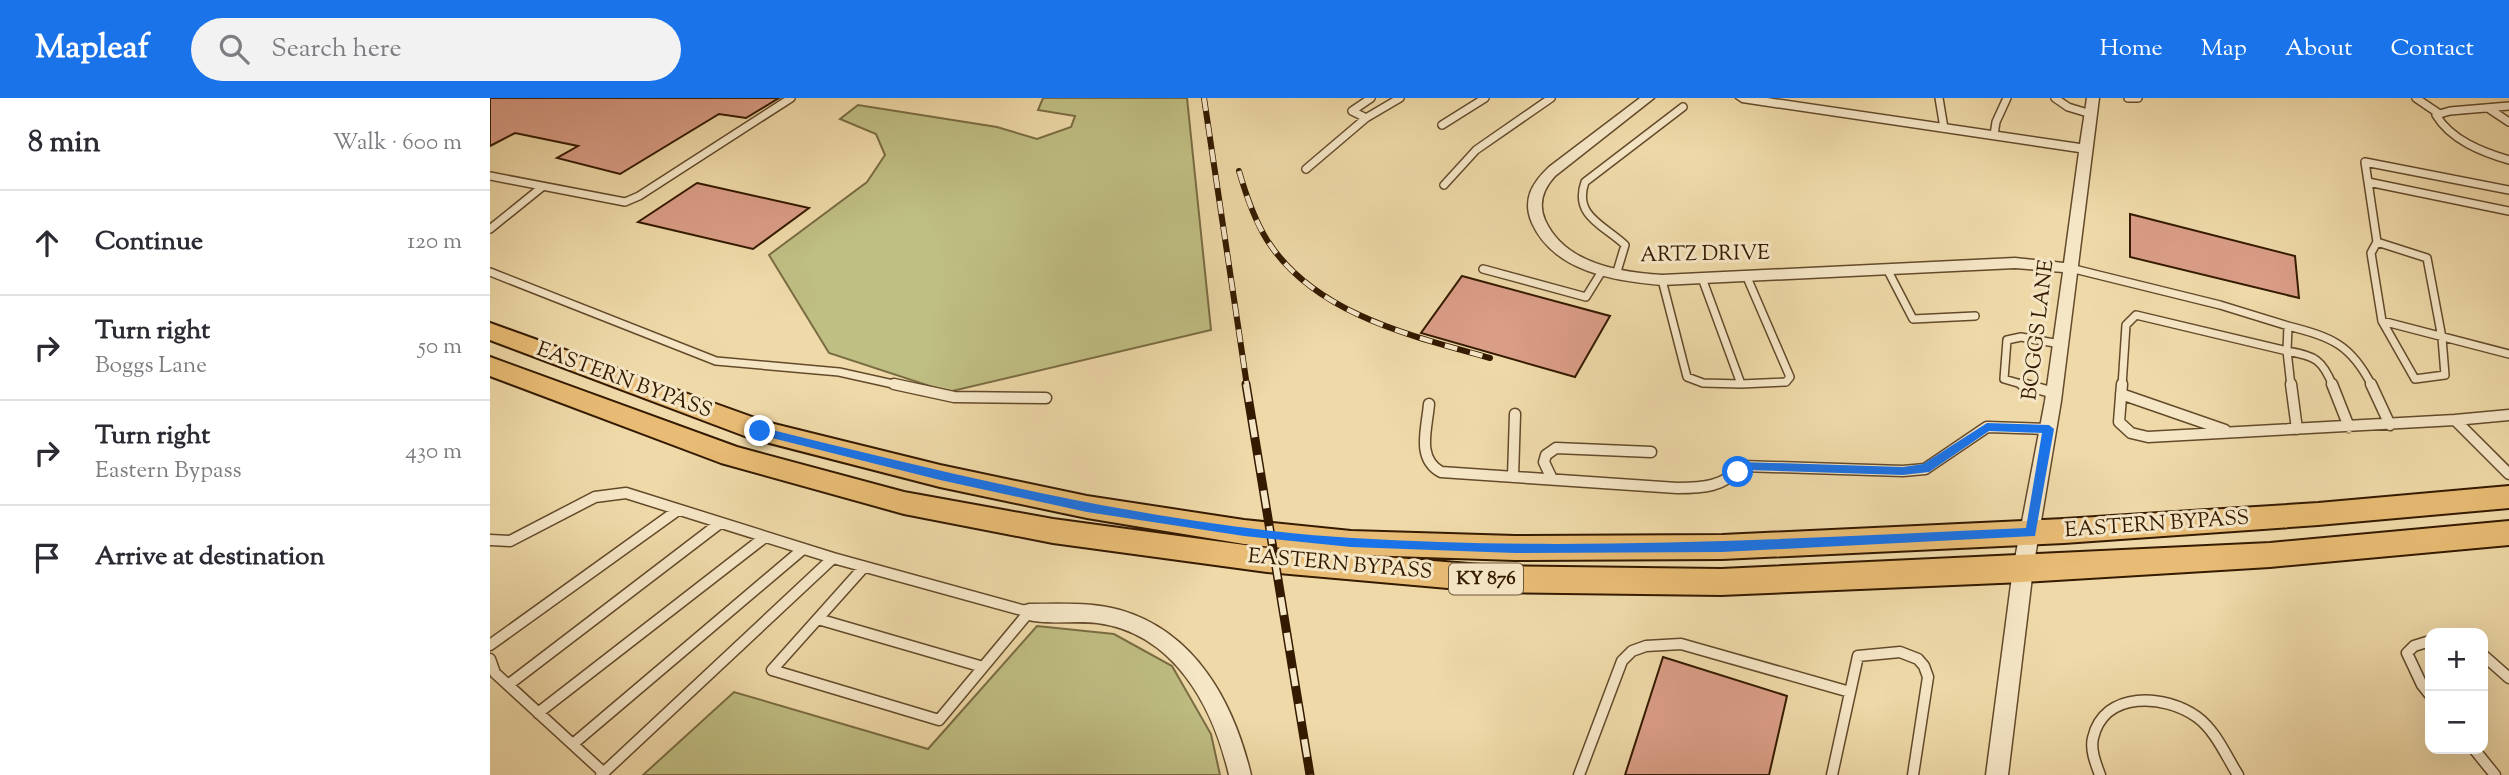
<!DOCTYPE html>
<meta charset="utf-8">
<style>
body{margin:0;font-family:"Sorts Mill Goudy",serif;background:#f2f2f3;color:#2b2b33}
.controls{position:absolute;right:21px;bottom:21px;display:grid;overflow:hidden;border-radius:14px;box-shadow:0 7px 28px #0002}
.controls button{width:63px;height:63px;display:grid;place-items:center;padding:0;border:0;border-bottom:2px solid #e1e1e2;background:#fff;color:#2b2b33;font:35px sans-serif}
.stop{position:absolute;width:21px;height:21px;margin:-16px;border:5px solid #1a73e8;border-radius:50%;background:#fff}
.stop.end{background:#1a73e8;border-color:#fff;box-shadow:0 2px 7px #0008}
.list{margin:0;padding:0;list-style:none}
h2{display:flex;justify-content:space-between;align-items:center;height:91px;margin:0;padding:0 28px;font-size:30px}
h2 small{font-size:23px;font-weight:400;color:#7c7c81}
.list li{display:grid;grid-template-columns:46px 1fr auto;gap:21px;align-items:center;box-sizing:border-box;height:105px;padding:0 28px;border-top:2px solid #e1e1e2}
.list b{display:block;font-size:26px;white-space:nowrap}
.list p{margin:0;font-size:23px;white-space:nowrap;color:#7c7c81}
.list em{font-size:23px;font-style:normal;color:#7c7c81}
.icon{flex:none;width:38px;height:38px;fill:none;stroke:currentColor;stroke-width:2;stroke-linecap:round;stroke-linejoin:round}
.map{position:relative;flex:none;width:2019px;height:677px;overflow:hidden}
header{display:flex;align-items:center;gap:42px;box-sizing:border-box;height:98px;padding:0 35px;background:#1a73e8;color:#fff}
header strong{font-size:33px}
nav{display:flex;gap:38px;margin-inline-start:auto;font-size:24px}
.search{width:490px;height:63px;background:#f2f2f3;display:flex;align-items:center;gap:18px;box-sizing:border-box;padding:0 24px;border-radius:38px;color:#7c7c81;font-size:26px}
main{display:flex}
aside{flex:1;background:#fff}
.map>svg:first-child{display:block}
.green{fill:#bfbe83;stroke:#7a6c42;stroke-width:2}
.building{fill:#da9d86;stroke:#341a00;stroke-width:2}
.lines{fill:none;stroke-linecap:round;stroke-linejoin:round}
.lane-far1-casing{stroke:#634a2a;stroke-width:10}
.lane-casing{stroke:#634a2a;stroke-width:13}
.street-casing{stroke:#634a2a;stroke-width:3}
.primary-casing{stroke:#341a00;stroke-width:4}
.lane-far1{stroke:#f5e6c6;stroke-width:7}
.lane{stroke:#f5e6c6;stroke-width:10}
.street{fill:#f5e6c6;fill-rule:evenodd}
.primary{fill:#e8bc74;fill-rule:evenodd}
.rail-far1-casing{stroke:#341a00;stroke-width:6}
.rail-casing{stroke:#341a00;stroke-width:9}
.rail-far1{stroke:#f5e6c6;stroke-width:4.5;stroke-dasharray:13;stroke-linecap:butt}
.rail{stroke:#f5e6c6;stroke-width:6;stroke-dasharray:18;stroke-linecap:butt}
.route{fill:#1a73e8}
.labels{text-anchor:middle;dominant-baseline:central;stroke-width:6;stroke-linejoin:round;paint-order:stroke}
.shield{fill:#f5e6c6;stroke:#6e573b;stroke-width:2}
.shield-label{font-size:19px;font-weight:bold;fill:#341a00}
.street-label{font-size:21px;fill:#341a00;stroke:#f5e6c6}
</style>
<header>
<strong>Mapleaf</strong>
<div class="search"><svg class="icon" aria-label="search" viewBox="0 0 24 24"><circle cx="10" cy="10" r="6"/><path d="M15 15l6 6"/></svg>Search here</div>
<nav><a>Home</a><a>Map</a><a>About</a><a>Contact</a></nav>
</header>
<main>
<aside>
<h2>8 min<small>Walk · 600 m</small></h2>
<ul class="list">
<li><svg class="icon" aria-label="ahead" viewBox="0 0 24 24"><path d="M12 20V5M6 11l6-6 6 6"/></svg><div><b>Continue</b></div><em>120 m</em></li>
<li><svg class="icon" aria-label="right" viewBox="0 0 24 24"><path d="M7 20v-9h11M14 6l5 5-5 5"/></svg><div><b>Turn right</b><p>Boggs Lane</p></div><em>50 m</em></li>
<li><svg class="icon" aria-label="right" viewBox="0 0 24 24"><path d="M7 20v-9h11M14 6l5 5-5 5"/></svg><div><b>Turn right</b><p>Eastern Bypass</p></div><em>430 m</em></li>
<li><svg class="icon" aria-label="arrive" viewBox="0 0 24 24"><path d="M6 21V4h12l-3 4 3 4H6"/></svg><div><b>Arrive at destination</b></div></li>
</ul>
</aside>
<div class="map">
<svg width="2019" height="677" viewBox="0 0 2019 677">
<rect width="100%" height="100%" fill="#efd9a8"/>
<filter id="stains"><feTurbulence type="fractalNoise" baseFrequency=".00286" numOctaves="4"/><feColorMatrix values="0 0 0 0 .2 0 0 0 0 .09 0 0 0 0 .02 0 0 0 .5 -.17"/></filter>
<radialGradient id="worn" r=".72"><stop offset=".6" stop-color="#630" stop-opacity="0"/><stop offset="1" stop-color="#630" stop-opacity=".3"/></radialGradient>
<path class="green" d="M553 0H697L721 232 458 294 339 255 279 157 377 84 395 57 386 36 350 21 368 7 507 29 547 41 581 29 585 18 548 12Z
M547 528 624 536 682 568 721 636 730 677H153L244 594 438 651Z"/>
<path class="building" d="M0 0H289L256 20 229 16 130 76 67 60 88 48 25 35 0 48Z
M207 85 319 110 263 151 148 124Z
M1640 116 1805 158 1809 200 1640 159Z
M972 178 1120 218 1085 279 931 235Z
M1173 559 1297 598 1279 677H1135Z"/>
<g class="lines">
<defs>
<path id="lane-far1" d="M881 0 862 13 876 20 910 0
M1449 0 1454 30
M1565 0 1578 9 1601 16
M1638 0H1648
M1926 0 1948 15
M2019 8 1960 13 1946 17C1961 42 1992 54 2019 62
M1998 10 2019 24
M952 27 995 0
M1504 37 1506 24 1517 0
M816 71 876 20
M0 78 135 104 149 98 301 0
M1878 84 1875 64 2019 92
M954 87 986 52 1061 0
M2019 113 1878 84 1887 144 1881 155 1892 223 2019 256
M0 131 52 89
M1887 144 1937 160 1952 240 1955 277 1925 281 1892 223
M1580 170 1730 207 1798 228
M993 171 1096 199 1112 173
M1397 171 1423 221 1485 218
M0 174 226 263 349 274 412 288
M1126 177 1135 147C1114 127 1083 118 1095 84L1193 9
M1172 182 1197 279 1213 285 1251 286 1212 180
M1251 286 1296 284 1300 279 1256 177
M1538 288 1514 281 1517 242 1531 239 1570 246
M1632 288 1636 227 1646 217 1797 253 1801 288
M1843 288C1832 261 1825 258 1797 253L1798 228C1841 239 1861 246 1882 288"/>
<path id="lane" d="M404 286 464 299 556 300
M1532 286 1564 295
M1632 286 1629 324 1641 335 1658 339 1965 322
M1801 286 1807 331
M1842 286 1859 329
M1881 286 1900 327
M1631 296 1735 332
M939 306C937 331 926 360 951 374L1187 390C1213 390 1234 389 1252 368L1413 373 1435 371 1497 329 1559 331
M2019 317 1965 322 2019 376
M1023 379 1025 316
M1062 381 1054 364 1056 357 1066 350 1161 354
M0 442 20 443 105 399 136 395 343 460 111 677
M343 460 539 514 449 622 282 572 374 469
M328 521 493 569
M1940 543 1924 548 1917 555 1932 587 1940 597
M0 547 188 412
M1993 557 2019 580
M0 561 5 575 114 675
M18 587 230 425
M48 615 275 439
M83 646 313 451
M1984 651 2005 677
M1089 677 1132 563 1142 553 1156 548 1191 546 1360 594
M1342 677 1368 558 1410 554 1428 561 1434 568 1438 579 1423 677
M1610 677C1606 666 1600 652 1603 640 1614 592 1675 596 1707 619 1726 633 1736 658 1748 677"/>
<path id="street" d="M1150 0H1164L1065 78C1053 91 1048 106 1055 122 1075 166 1129 174 1172 177L1525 160 1574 165 1589 54 1252 4 1246 0H1277L1590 46 1597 0H1609L1571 303 1543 471 1518 677H1496L1523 471 1555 303 1573 174 1525 170 1172 187C1125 183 1064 174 1042 125 1032 102 1042 85 1059 69Z
M539 506C569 506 601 504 630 512 706 534 744 605 761 677H739C723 608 684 535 607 525 583 522 554 528 532 520L529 514 532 508Z"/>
<path id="primary" d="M0 225 276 324 450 367 597 398 754 422 861 433 1025 438 1232 437 1574 421 1828 405 2019 388V410L1828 427 1574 445 1232 461 1025 462 871 457 1003 468 1231 471 1780 445 2019 423V447L1780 469 1533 484 1231 497 1003 494 777 474 563 445 414 416 231 365 0 278V259L247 349 414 394 563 421 777 450 838 455 754 446 597 420 450 389 260 340 0 242Z"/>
</defs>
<use href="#lane-far1" class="lane-far1-casing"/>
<use href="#lane" class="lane-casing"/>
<use href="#street" class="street-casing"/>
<use href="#primary" class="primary-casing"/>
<use href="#lane-far1" class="lane-far1"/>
<use href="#lane" class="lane"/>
<use href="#street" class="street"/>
<use href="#primary" class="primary"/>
<defs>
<path id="rail-far1" d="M714 0 757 288
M749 73C756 97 764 121 777 142 824 216 922 238 1000 260"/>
<path id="rail" d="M756 286 820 677"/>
</defs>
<use href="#rail-far1" class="rail-far1-casing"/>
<use href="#rail" class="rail-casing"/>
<use href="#rail-far1" class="rail-far1"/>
<use href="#rail" class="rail"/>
</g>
<path class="route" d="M1497 325 1559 327 1564 331 1545 438 1232 454 1025 455 861 449 754 438 597 414 450 382 270 337 265 333 270 329C465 377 662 427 862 440 1087 454 1311 440 1536 430L1552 335 1499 333 1439 374 1413 377 1256 372 1248 379 1242 374 1248 365 1252 364 1413 369 1433 366Z"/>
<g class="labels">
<rect class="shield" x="959" y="465.5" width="74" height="31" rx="5"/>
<g class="shield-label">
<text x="996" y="481">KY 876</text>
</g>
<g class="street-label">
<text transform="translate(1215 157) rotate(-1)">ARTZ DRIVE</text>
<text transform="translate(1549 232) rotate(-83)">BOGGS LANE</text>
<text transform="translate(134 283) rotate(20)">EASTERN BYPASS</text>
<text transform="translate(1667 427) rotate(-4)">EASTERN BYPASS</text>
<text transform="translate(850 467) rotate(5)">EASTERN BYPASS</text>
</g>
</g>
<rect width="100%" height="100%" filter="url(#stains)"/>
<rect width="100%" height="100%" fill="url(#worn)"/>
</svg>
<div class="controls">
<button>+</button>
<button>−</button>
</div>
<div class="stop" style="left:1248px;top:374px"></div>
<div class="stop end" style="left:270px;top:333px"></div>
</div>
</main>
